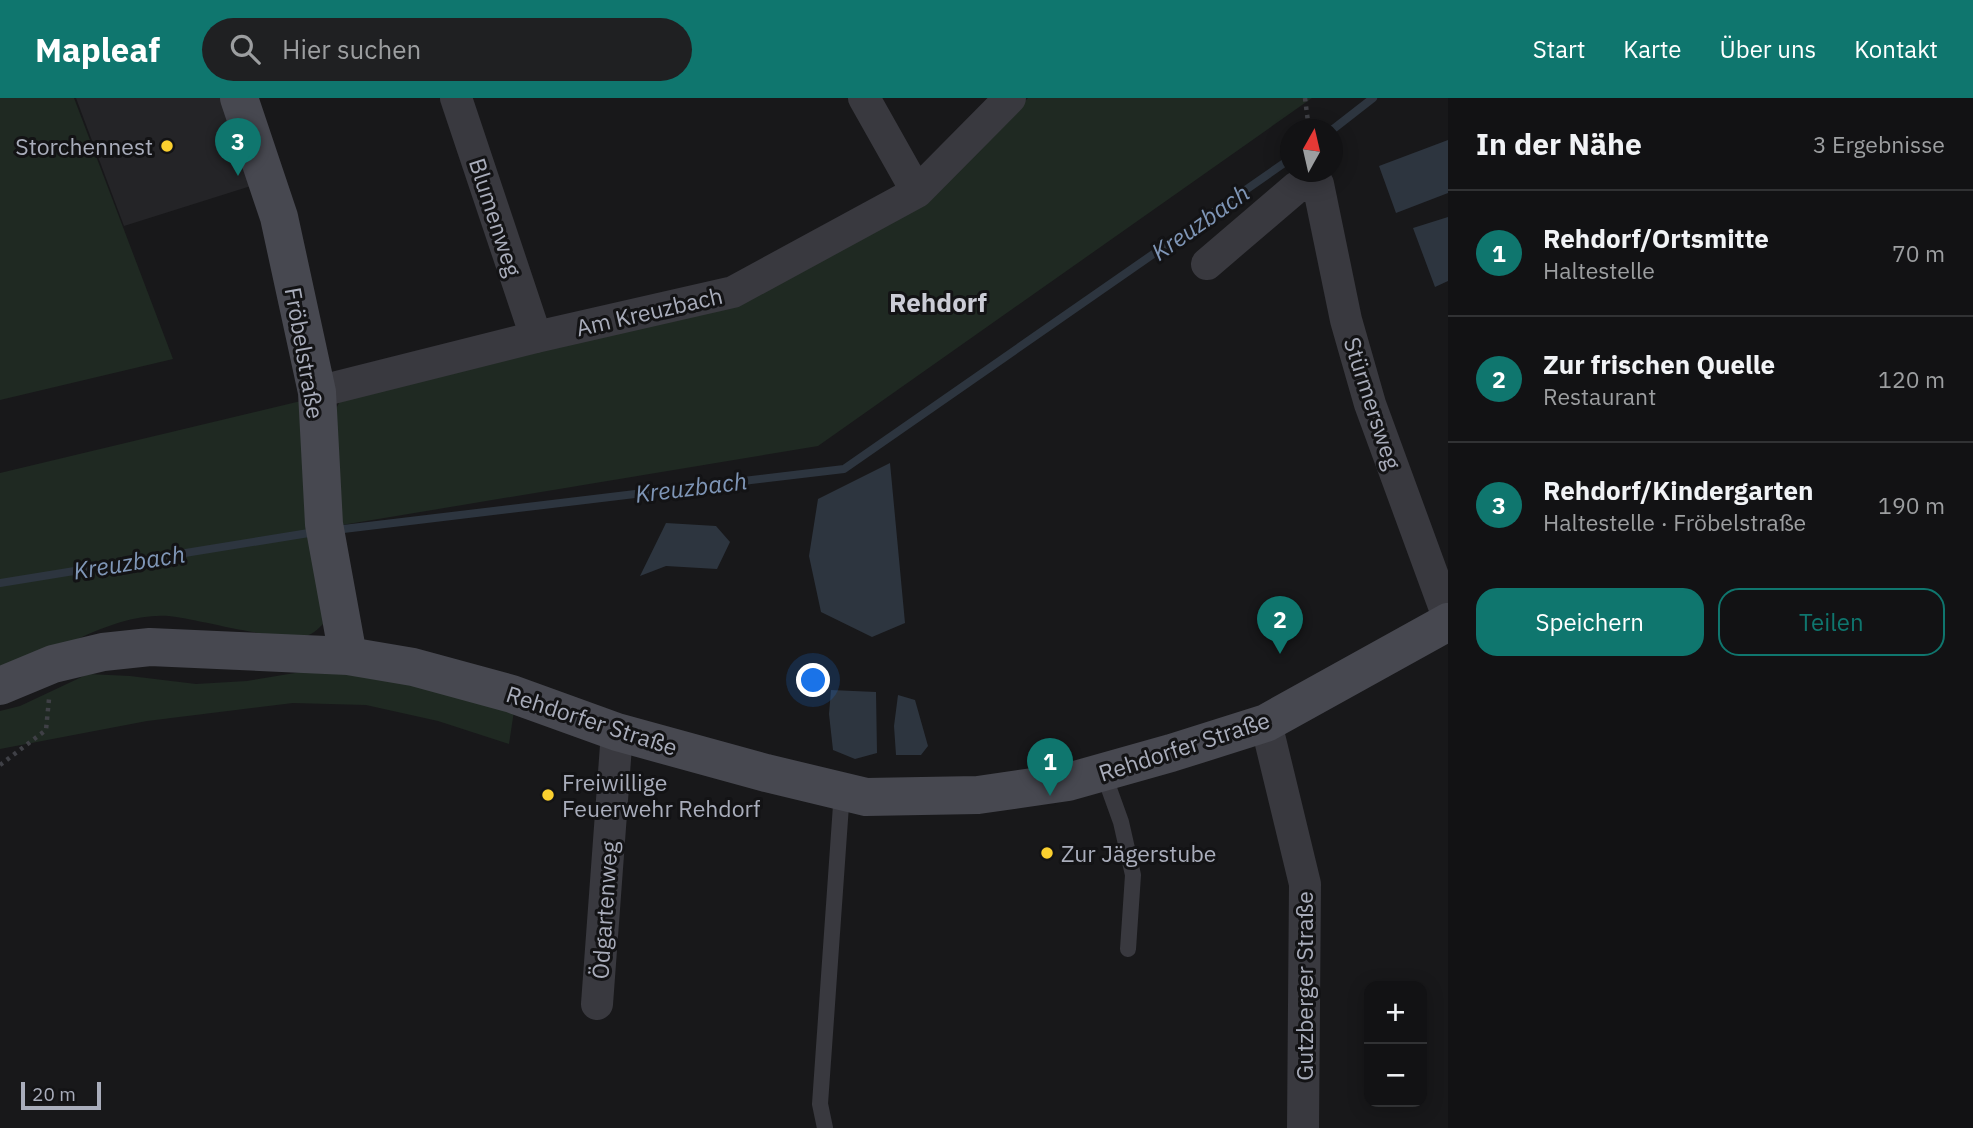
<!DOCTYPE html>
<html lang="de">
<meta charset="utf-8">
<style>
body{margin:0;font-family:"IBM Plex Sans",sans-serif;background:#1f2022;color:#f1f3f6}
.controls{position:absolute;right:21px;bottom:21px;display:grid;overflow:hidden;border-radius:14px;box-shadow:0 4px 18px #0003}
.controls button{width:63px;height:63px;display:grid;place-items:center;padding:0;border:0;border-bottom:2px solid #313234;background:#121214;color:#f1f3f6;font:35px sans-serif}
.compass{position:absolute;left:1280px;top:21px;width:63px;height:63px;border-radius:50%;background:#121214;box-shadow:0 4px 18px #0003;rotate:8deg}
.scale{position:absolute;left:21px;bottom:18px;width:80px;box-sizing:border-box;padding-left:7px;border:4px solid #a9adbb;border-top:0;font-size:19px;line-height:24px;white-space:nowrap;color:#a9adbb;-webkit-text-stroke:5px #131315;paint-order:stroke}
.you{position:absolute;left:814px;top:583px;width:24px;height:24px;margin:-18px;border:5px solid #fff;border-radius:50%;background:#1a73e8;box-shadow:0 0 0 10px #1a73e833}
.badge{display:grid;place-items:center;width:46px;height:46px;border-radius:50%;background:#0f766e;color:#fff;font-size:23px;font-weight:700}
.pin{position:absolute;translate:-50% -58px;filter:drop-shadow(0 2px 4px #0008)}
.pin::after{content:'';position:absolute;top:37px;width:24px;height:21px;background:inherit;clip-path:polygon(0 0,100% 0,50% 100%)}
.list{margin:0;padding:0;list-style:none}
h2{display:flex;justify-content:space-between;align-items:center;height:91px;margin:0;padding:0 28px;font-size:30px}
h2 small{font-size:23px;font-weight:400;color:#9c9ea0}
.list li{display:grid;grid-template-columns:46px 1fr auto;gap:21px;align-items:center;box-sizing:border-box;height:126px;padding:0 28px;border-top:2px solid #313234}
.list b{display:block;font-size:26px;white-space:nowrap}
.list p{margin:0;font-size:23px;white-space:nowrap;color:#9c9ea0}
.list em{font-size:23px;font-style:normal;color:#9c9ea0}
.actions{display:flex;gap:14px;padding:21px 28px}
.actions a{flex:1;padding:16px 0;border:2px solid #0f766e;border-radius:21px;text-align:center;font-size:24px;color:#0f766e}
.actions .main{background:#0f766e;color:#fff}
.icon{flex:none;width:38px;height:38px;fill:none;stroke:currentColor;stroke-width:2;stroke-linecap:round;stroke-linejoin:round}
.map{position:relative;flex:none;width:1448px;height:1030px;overflow:hidden}
header{display:flex;align-items:center;gap:42px;box-sizing:border-box;height:98px;padding:0 35px;background:#0f766e;color:#fff}
header strong{font-size:33px}
nav{display:flex;gap:38px;margin-inline-start:auto;font-size:24px}
.search{width:490px;height:63px;background:#1f2022;display:flex;align-items:center;gap:18px;box-sizing:border-box;padding:0 24px;border-radius:38px;color:#9c9ea0;font-size:26px}
main{display:flex}
aside{flex:1;background:#121214}
.map>svg:first-child{display:block}
.built{fill:#242427}
.green{fill:#1f2922}
.water{fill:#2d353f}
.lines{fill:none;stroke-linecap:round;stroke-linejoin:round}
.stream{stroke:#2d353f;stroke-width:8}
.path{stroke:#3f4046;stroke-width:4.5;stroke-dasharray:3.5 5;stroke-linecap:butt}
.lane{stroke:#39393f;stroke-width:16}
.street{stroke:#39393f;stroke-width:32}
.secondary{stroke:#474850;stroke-width:38}
.poi-dot{fill:#fbd02f;stroke:#131315;stroke-width:2.5}
.labels{text-anchor:middle;dominant-baseline:central;stroke-width:6;stroke-linejoin:round;paint-order:stroke}
.poi-label{font-size:23px;fill:#a9adbb;stroke:#131315;text-anchor:start}
.street-label{font-size:23px;fill:#a9adbb;stroke:#131315}
.water-label{font-size:24px;font-style:italic;fill:#7f96b7;stroke:#131315}
.quarter-label{font-size:26px;font-weight:bold;fill:#cbccd6;stroke:#131315}
</style>
<header>
<strong>Mapleaf</strong>
<div class="search"><svg class="icon" aria-label="search" viewBox="0 0 24 24"><circle cx="10" cy="10" r="6"/><path d="M15 15l6 6"/></svg>Hier suchen</div>
<nav><a>Start</a><a>Karte</a><a>Über uns</a><a>Kontakt</a></nav>
</header>
<main>
<div class="map">
<svg width="1448" height="1030" viewBox="0 0 1448 1030">
<rect width="100%" height="100%" fill="#18181a"/>
<path class="built" d="M76 0H221L254 87 124 128Z"/>
<path class="green" d="M0 0H74L173 261 0 302Z
M1028 0H1312L818 348 336 428 332 319 340 303 742 196 917 108Z
M301 303 323 526C320 529 315 534 311 536 289 547 199 521 169 518 112 514 52 557 0 579V375Z
M307 573 379 578 514 613 509 646 438 623 366 607 293 605 147 623 0 651V613L20 608 88 576 130 578 196 586 247 583Z"/>
<path class="water" d="M1448 42V95L1396 115 1379 68Z
M1448 119V183L1435 189 1413 130Z
M890 365 905 525 872 539 821 514 809 458 818 401Z
M666 425 716 428 730 444 717 471 666 468 640 478Z
M831 592 876 594 877 655 855 661 833 652 829 616Z
M898 597 915 602 928 648 921 657H896L894 628Z"/>
<g class="lines">
<path class="stream" d="M1332 32 1373 0
M335 432 844 371 1290 61
M0 485 315 434"/>
<path class="path" d="M1305 0 1309 32
M0 667 46 632 49 601"/>
<path class="lane" d="M1103 674 1121 724 1133 777 1128 851
M825 1030 820 1006 842 693"/>
<path class="street" d="M456 0 536 239
M864 0 917 94
M1207 166 1297 89 1318 86 1346 222 1370 306 1448 519
M317 294 536 239 733 194 917 94 1010 0
M1266 625 1305 786 1303 1030
M597 906 617 634"/>
<path class="secondary" d="M239 0 279 119 317 294 324 426 348 558
M0 588 53 566 103 554 150 549 348 558 413 569 512 596 617 634 766 675 866 699 978 697 1068 684 1171 655 1266 625 1448 524"/>
</g>
<g class="poi-dot">
<circle cx="167" cy="48" r="7"/>
<circle cx="548" cy="697" r="7"/>
<circle cx="1047" cy="755" r="7"/>
</g>
<g class="labels">
<g class="poi-label">
<text x="153" y="48" text-anchor="end">Storchennest</text>
<text x="562" y="684">Freiwillige<tspan x="562" dy="26">Feuerwehr Rehdorf</tspan></text>
<text x="1061" y="755">Zur Jägerstube</text>
</g>
<g class="street-label">
<text transform="translate(496 119) rotate(72)">Blumenweg</text>
<text transform="translate(649 213) rotate(-13)">Am Kreuzbach</text>
<text transform="translate(305 255) rotate(80)">Fröbelstraße</text>
<text transform="translate(1373 305) rotate(72)">Stürmersweg</text>
<text transform="translate(592 622) rotate(18)">Rehdorfer Straße</text>
<text transform="translate(1184 648) rotate(-18)">Rehdorfer Straße</text>
<text transform="translate(604 812) rotate(-86)">Ödgartenweg</text>
<text transform="translate(1304 888) rotate(-90)">Gutzberger Straße</text>
</g>
<g class="water-label">
<text transform="translate(1200 124) rotate(-35)">Kreuzbach</text>
<text transform="translate(691 389) rotate(-7)">Kreuzbach</text>
<text transform="translate(129 464) rotate(-9)">Kreuzbach</text>
</g>
<g class="quarter-label">
<text x="938" y="204">Rehdorf</text>
</g>
</g>
</svg>
<div class="controls">
<button>+</button>
<button>−</button>
</div>
<svg class="compass" viewBox="-18 -18 36 36"><path d="M0-13l5 13h-10z" fill="#e53935"/><path d="M0 13l5-13h-10z" fill="#9c9ea0"/></svg>
<div class="scale">20 m</div>
<div class="you"></div>
<div class="pin badge" style="left:1050px;top:698px">1</div>
<div class="pin badge" style="left:1280px;top:556px">2</div>
<div class="pin badge" style="left:238px;top:78px">3</div>
</div>
<aside>
<h2>In der Nähe<small>3 Ergebnisse</small></h2>
<ul class="list">
<li><span class="badge">1</span><div><b>Rehdorf/Ortsmitte</b><p>Haltestelle</p></div><em>70 m</em></li>
<li><span class="badge">2</span><div><b>Zur frischen Quelle</b><p>Restaurant</p></div><em>120 m</em></li>
<li><span class="badge">3</span><div><b>Rehdorf/Kindergarten</b><p>Haltestelle · Fröbelstraße</p></div><em>190 m</em></li>
</ul>
<div class="actions"><a class="main">Speichern</a><a>Teilen</a></div>
</aside>
</main>
